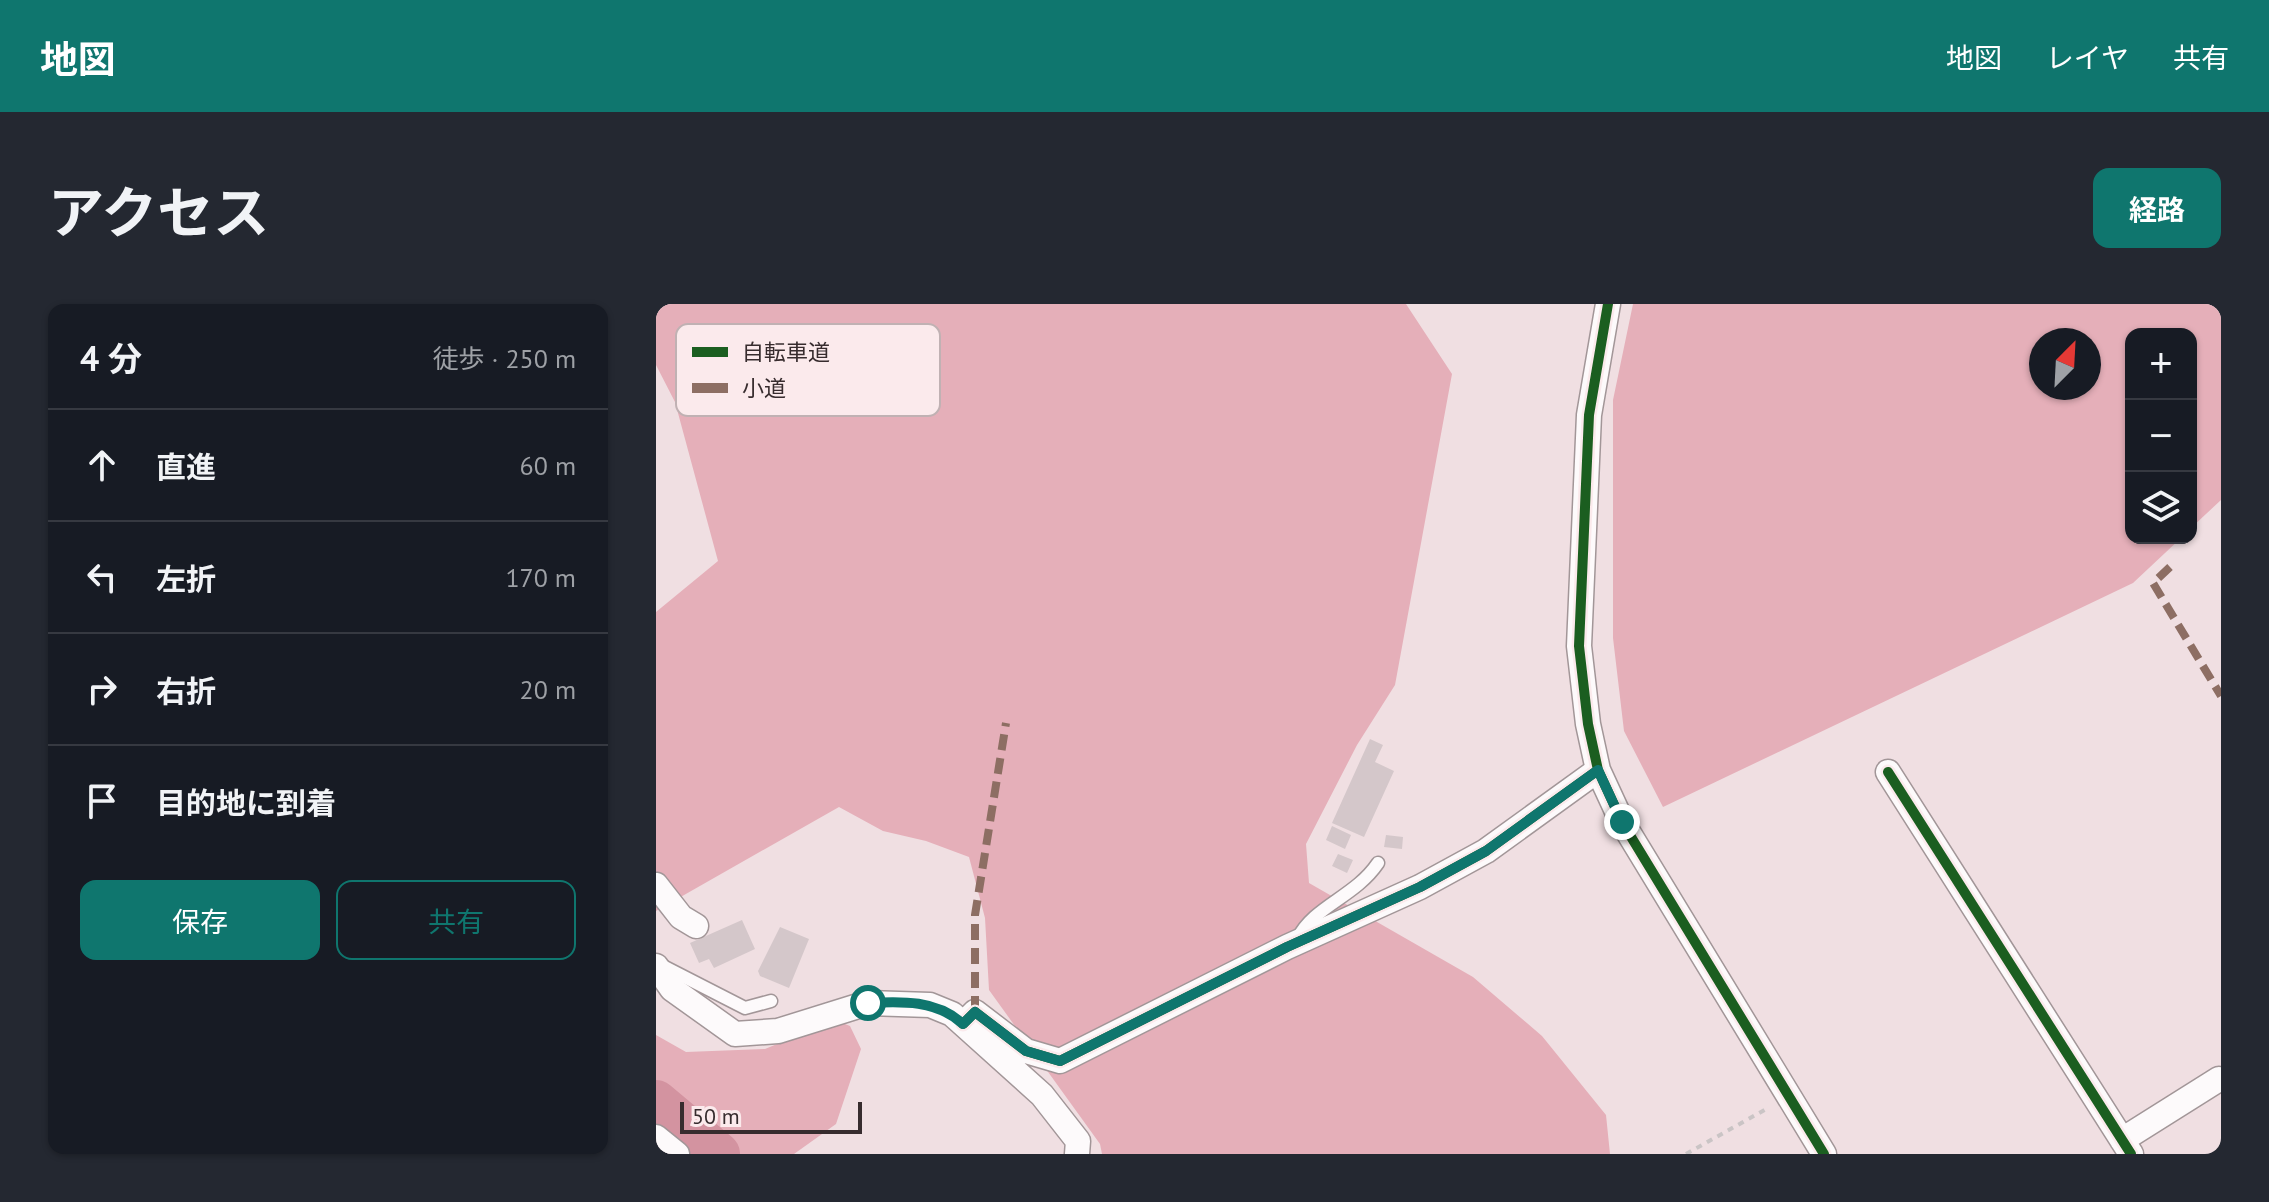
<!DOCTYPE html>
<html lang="ja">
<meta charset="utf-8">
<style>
body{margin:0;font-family:"PT Sans","Noto Sans JP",sans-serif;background:#242831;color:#f1f3f6}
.controls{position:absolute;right:24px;top:24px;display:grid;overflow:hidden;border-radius:16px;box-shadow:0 2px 6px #0004}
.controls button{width:72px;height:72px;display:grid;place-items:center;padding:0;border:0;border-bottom:2px solid #363941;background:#171b24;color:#f1f3f6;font:40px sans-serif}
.compass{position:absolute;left:1373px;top:24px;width:72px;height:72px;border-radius:50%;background:#171b24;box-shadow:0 2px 6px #0004;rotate:24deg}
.scale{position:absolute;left:24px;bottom:20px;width:182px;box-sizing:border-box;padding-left:8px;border:4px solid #372c2e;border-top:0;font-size:22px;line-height:28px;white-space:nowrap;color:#372c2e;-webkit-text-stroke:6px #fbeaec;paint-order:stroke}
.stop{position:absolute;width:24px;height:24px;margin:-18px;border:6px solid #0f766e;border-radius:50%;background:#fff}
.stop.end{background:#0f766e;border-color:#fff;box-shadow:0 2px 8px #0008}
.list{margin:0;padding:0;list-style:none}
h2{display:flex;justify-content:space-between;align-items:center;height:104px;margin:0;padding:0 32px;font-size:34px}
h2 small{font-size:26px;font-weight:400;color:#9ea1a6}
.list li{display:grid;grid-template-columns:52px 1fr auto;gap:24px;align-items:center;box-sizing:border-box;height:112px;padding:0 32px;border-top:2px solid #363941}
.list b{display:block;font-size:30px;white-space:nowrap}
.list em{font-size:26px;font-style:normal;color:#9ea1a6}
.actions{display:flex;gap:16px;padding:24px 32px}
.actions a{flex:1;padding:18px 0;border:2px solid #0f766e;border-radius:16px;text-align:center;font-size:28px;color:#0f766e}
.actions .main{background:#0f766e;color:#fff}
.icon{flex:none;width:44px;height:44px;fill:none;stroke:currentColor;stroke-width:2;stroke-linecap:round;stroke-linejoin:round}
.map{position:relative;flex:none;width:1565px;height:850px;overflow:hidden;border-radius:16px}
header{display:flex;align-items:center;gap:48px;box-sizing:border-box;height:112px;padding:0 40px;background:#0f766e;color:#fff}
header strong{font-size:38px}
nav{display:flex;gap:44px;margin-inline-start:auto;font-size:28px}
.intro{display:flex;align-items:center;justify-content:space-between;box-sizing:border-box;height:192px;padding:0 48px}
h1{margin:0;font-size:56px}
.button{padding:20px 36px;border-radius:16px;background:#0f766e;color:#fff;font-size:28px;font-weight:700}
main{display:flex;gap:48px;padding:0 48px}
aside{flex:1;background:#171b24;border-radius:16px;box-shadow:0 2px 6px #0004}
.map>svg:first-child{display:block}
.forest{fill:#e5afb9;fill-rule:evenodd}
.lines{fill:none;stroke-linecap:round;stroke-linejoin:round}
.river{stroke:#d393a0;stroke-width:44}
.building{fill:#d4c7ca}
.service-casing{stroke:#a29698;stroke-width:15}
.minor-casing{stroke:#a29698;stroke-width:27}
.path{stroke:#cac4c5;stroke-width:4;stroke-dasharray:6 6;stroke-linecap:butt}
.service{stroke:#fdfafb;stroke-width:12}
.minor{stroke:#fdfafb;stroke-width:24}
.quiet{stroke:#8d6e63;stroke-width:8;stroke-dasharray:16 8;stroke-linecap:butt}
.cycleway-casing{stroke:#fbeaec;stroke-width:15}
.cycleway{stroke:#1b5e20;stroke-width:10}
.route{stroke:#0f766e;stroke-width:10}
.key{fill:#fbeaec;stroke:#c0b1b3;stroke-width:2}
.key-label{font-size:22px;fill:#372c2e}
</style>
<header>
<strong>地図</strong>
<nav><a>地図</a><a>レイヤ</a><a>共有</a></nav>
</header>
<div class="intro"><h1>アクセス</h1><a class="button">経路</a></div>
<main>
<aside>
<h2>4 分<small>徒歩 · 250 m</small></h2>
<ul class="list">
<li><svg class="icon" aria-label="ahead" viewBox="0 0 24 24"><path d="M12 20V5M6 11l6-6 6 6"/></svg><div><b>直進</b></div><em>60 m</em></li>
<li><svg class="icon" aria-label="left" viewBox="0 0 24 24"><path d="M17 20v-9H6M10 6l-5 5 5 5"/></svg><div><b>左折</b></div><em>170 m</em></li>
<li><svg class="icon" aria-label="right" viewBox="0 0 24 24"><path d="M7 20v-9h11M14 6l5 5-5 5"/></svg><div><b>右折</b></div><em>20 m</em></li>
<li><svg class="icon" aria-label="arrive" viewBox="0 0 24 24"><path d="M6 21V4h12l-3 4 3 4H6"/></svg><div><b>目的地に到着</b></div></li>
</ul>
<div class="actions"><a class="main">保存</a><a>共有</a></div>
</aside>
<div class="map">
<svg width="1565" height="850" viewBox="0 0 1565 850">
<rect width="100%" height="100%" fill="#f0dfe2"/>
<path class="forest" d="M0 0H750L796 70 739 381 701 441 650 540 653 579 817 673 886 732 950 811 954 850H446L444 840 333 686 329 614 313 553 270 537 227 527 183 503 0 607V308L62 257 19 98 0 61Z
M977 0H1565V196L1535 224V30H1475V234H1525L1477 279 1007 503 968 427 957 334V96ZM1385 36H1433V84H1385Z
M179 716 194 722 205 745 180 820 138 850H81L0 784V731L30 748 109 745Z"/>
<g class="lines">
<path class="river" d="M0 798 62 850"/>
</g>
<path class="building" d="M714 435 727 441 719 458 738 467 708 533 676 519Z
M676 522 695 531 689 545 670 536Z
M730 531 747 533 746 545 728 543Z
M682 550 697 556 691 569 676 562Z
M86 616 99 645 58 664 53 655 43 659 34 639Z
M124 623 153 635 133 684 104 672 102 667Z"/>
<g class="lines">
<defs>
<path id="service" d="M642 634C658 602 699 593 722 559
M3 660 89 704 115 697"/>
<path id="minor" d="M942 466 932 420 923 342 933 111 952 0
M1232 468 1475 850
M0 581 25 613 40 622
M0 662 16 685 79 730 122 727 212 699 274 701 296 710 386 791 422 837 421 850
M307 720 319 708 370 747 404 757 631 643 764 583 830 547 942 466 966 518 1168 850
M0 833 21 850
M1466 836 1563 775"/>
</defs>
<use href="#service" class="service-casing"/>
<use href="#minor" class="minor-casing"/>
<path class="path" d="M1030 850 1112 804"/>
<use href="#service" class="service"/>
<use href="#minor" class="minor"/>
<path class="quiet" d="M1514 263 1497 279 1565 392
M319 708V611L350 419"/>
<defs>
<path id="cycleway" d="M942 466 932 420 923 342 933 111 952 0
M1232 468 1475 850
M307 720 319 708 370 747 404 757 631 643 764 583 830 547 942 466 966 518 1168 850"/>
</defs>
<use href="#cycleway" class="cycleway-casing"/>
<use href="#cycleway" class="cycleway"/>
</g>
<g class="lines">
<path class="route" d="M212 699C246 697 281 696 307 720L319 708 370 747 404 757 631 643 764 583 830 547 942 466 966 518"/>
</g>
<rect x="20" y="20" width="264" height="92" rx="12" class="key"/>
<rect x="36" y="43" width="36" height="10" fill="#1b5e20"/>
<rect x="36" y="79" width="36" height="10" fill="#8d6e63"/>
<g class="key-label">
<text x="86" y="56">自転車道</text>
<text x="86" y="92">小道</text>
</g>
</svg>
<div class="controls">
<button>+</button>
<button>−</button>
<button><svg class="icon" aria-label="layers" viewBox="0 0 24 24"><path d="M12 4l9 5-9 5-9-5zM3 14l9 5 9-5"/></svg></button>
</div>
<svg class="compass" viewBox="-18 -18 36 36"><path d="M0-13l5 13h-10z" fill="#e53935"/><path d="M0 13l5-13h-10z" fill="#9ea1a6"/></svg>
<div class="scale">50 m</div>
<div class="stop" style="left:212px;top:699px"></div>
<div class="stop end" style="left:966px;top:518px"></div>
</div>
</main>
